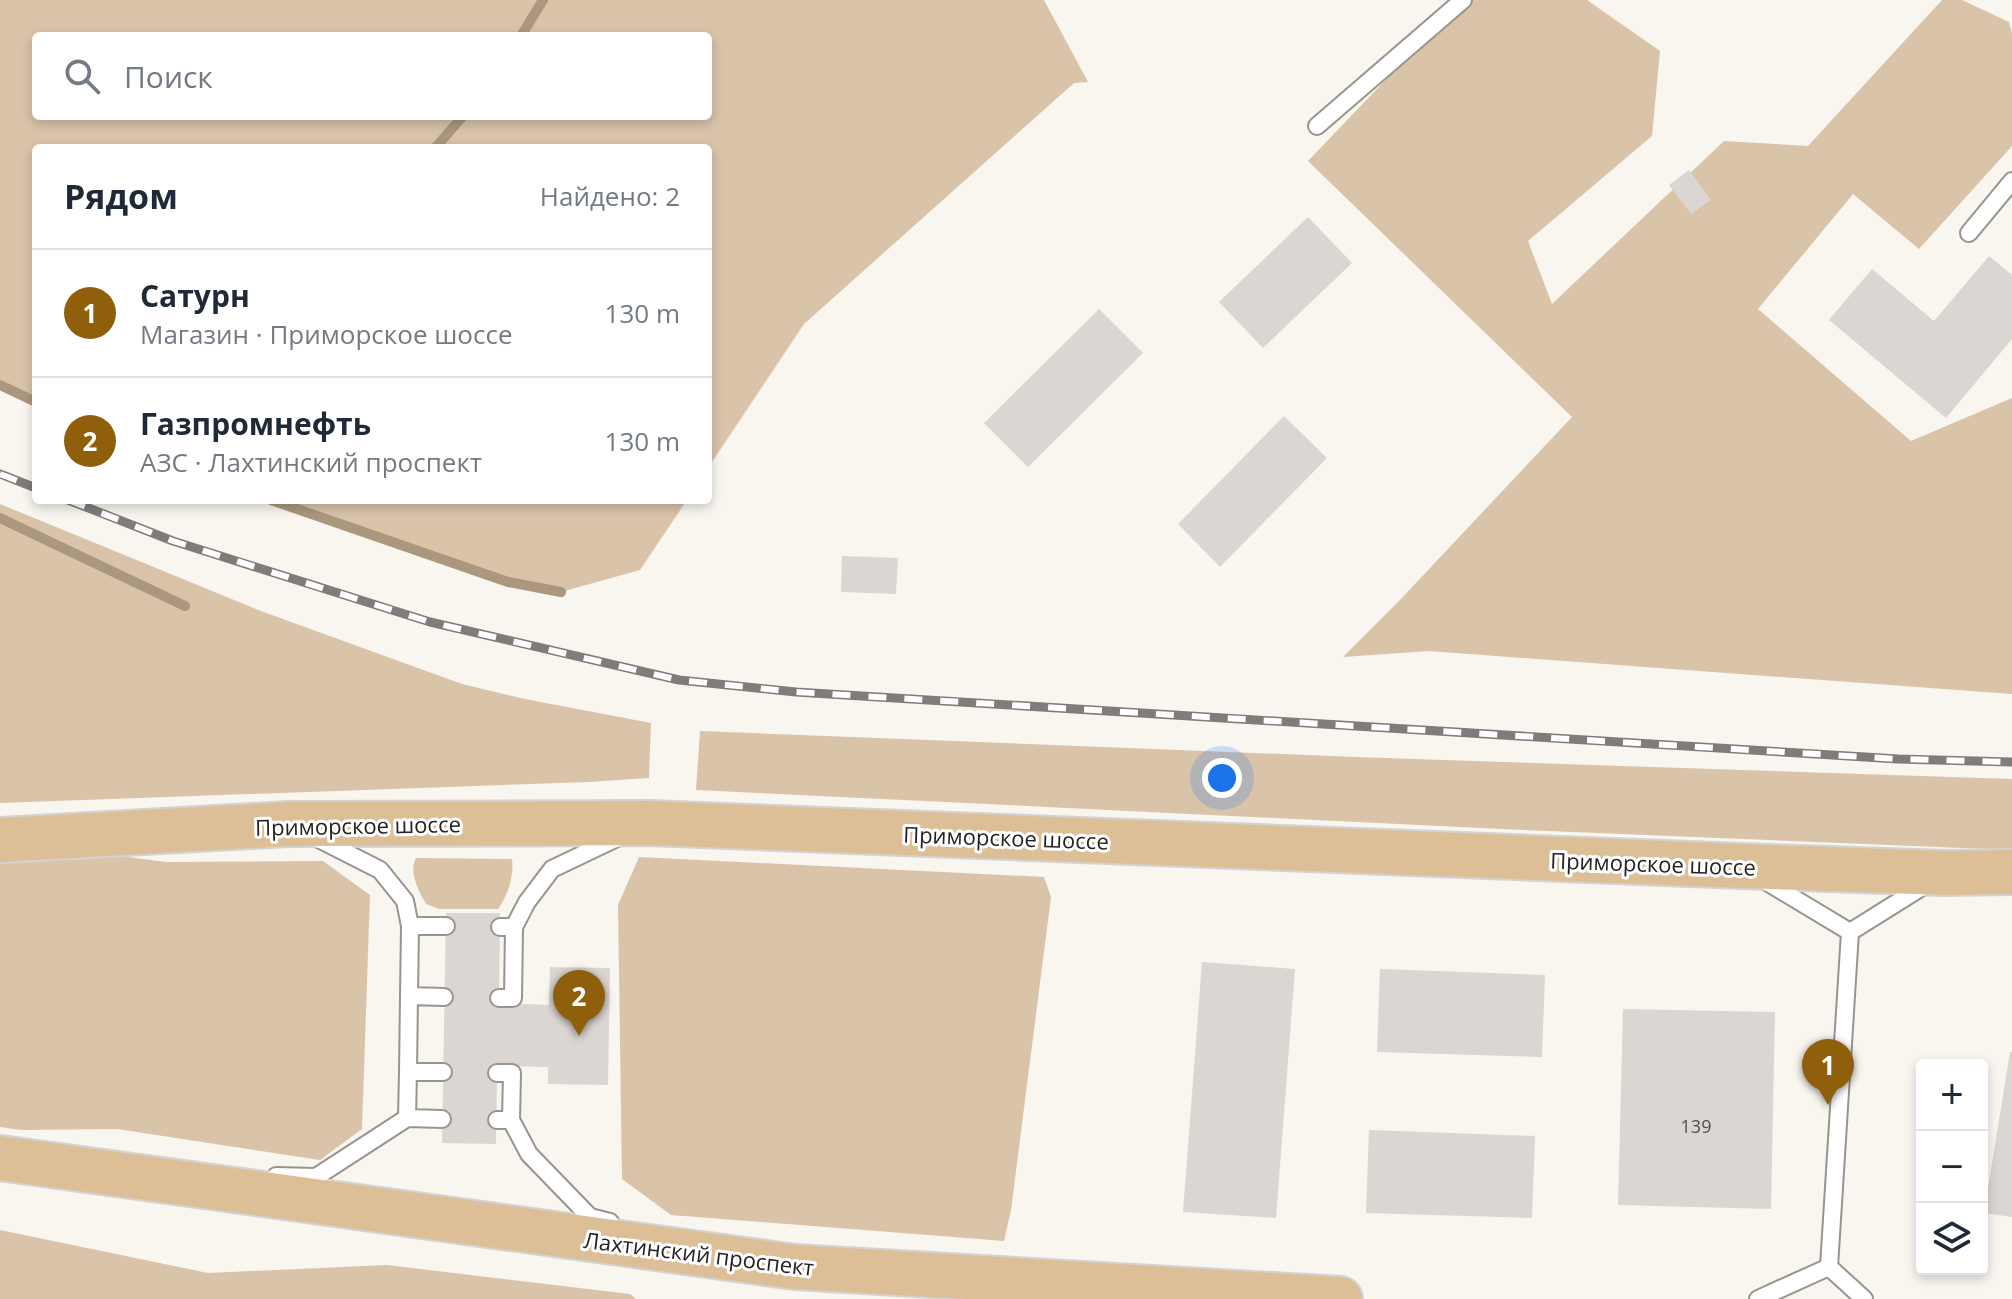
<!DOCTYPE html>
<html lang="ru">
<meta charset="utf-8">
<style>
body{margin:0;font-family:"Open Sans",sans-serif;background:#f2f2f3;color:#1f2937}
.controls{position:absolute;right:24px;bottom:24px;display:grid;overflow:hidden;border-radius:8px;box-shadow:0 4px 12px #0003}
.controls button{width:72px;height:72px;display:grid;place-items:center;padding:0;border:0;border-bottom:2px solid #e0e1e3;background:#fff;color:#1f2937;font:40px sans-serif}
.you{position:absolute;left:1222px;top:778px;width:28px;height:28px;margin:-20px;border:6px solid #fff;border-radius:50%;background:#1a73e8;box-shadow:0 0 0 12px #1a73e833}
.badge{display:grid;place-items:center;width:52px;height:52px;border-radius:50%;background:#8f5f0b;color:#fff;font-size:26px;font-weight:700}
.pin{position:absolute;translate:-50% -66px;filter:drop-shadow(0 2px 4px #0008)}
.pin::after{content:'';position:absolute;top:42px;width:28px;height:24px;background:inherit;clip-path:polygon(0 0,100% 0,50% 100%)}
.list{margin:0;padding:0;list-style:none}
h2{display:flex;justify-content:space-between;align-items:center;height:104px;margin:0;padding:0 32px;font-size:34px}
h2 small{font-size:26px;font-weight:400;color:#747a83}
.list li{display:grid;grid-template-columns:52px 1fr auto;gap:24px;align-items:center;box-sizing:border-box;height:128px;padding:0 32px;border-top:2px solid #e0e1e3}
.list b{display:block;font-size:30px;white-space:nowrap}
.list p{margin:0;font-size:26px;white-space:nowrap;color:#747a83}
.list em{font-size:26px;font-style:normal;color:#747a83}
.icon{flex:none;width:44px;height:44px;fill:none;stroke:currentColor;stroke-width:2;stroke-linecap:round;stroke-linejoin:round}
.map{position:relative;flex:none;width:2012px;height:1299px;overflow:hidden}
.search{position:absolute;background:#fff;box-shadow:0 4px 12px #0003;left:32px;top:32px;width:680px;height:88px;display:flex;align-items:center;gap:20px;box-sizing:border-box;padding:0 28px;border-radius:8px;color:#747a83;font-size:30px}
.panel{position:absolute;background:#fff;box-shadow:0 4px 12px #0003;left:32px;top:144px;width:680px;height:360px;border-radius:8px}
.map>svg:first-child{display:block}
.green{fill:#d9c4aa;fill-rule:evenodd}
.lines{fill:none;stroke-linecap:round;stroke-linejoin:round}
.stream{stroke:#ab977d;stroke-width:10}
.building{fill:#dbd6d1}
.service-casing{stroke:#98948f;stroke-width:20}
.primary-casing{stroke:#d3d3d3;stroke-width:48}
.service{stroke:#fff;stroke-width:16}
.primary{stroke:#ddbf97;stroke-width:44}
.rail-casing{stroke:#7f7c79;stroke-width:9}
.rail{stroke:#fff;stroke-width:6;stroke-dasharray:18;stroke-linecap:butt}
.labels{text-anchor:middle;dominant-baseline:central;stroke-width:6;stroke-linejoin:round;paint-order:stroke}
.number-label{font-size:18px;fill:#52504d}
.street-label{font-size:22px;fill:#242321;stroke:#fff}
</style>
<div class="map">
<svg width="2012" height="1299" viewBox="0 0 2012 1299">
<rect width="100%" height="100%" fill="#f9f5ef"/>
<path class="green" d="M0 0H1044L1088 82 1074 83 804 324 708 468V148H36V402L0 385ZM36 36H708V116H36Z
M1462 0H1587L1660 51 1652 136 1528 241 1552 304 1724 141 1808 146 1942 0H1962L2009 22 2012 33V146L1919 249 1853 194 1758 309 1911 441 2012 398V694L1429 651 1343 657 1399 601 1572 417 1308 161Z
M271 500H687L640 570 561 592 508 582Z
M0 504 261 611 462 684 525 699 651 723 649 778 588 782 0 803Z
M700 731 1356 757 2012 779V850L1501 829 696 790Z
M95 853 167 862 323 861 370 895 362 1129 320 1160 117 1129 21 1130 0 1127V857Z
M639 857 1044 877 1051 897 1011 1210 1004 1241 671 1215 622 1179 618 905Z
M416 858 512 859C514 877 508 895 498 909H439L426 904C419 891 408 872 416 858Z
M0 1230 208 1273 387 1265 630 1294 636 1299H0Z"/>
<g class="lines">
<path class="stream" d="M521 36 543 0
M435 148 463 116
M0 385 36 402
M271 500 508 582 561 592
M0 518 185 606"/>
</g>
<path class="building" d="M1689 170 1711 200 1691 214 1669 185Z
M1308 217 1352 263 1263 348 1219 302Z
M1989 256 2012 275V339L1946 418 1829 320 1872 269 1934 321Z
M1099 309 1143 353 1028 467 984 423Z
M1284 416 1327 458 1220 567 1178 524Z
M842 556 898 558 896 594 841 592Z
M446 913H500L499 1003 549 1005 550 967 610 968 608 1085 548 1084V1067L497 1066 496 1144 442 1143Z
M1202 962 1295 969 1276 1218 1183 1212Z
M1380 969 1545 975 1542 1057 1377 1052Z
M1623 1009 1775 1012 1771 1209 1618 1205Z
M2010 1052H2012V1217L1984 1213Z
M1369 1130 1535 1136 1532 1218 1366 1213Z"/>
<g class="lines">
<defs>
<path id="service" d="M1317 126 1463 0
M1969 233 2012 181
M315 837 380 870 405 901 410 926
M1762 879 1850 932
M514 927 527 902 552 869 619 837
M1850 932 1930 882
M444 997 409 996 410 926H446
M499 998H513L514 927H500
M408 1072 409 996
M442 1119 407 1118 408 1072H443
M497 1120H511L512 1073H497
M511 1120 529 1154 590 1217 610 1222
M276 1176 316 1177 407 1118
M1829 1267 1850 932
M1829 1267 1864 1299
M1758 1299 1829 1267"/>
<path id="primary" d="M0 840 289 824 649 823 1741 866 1945 873 2012 872
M0 1158 795 1267 1340 1299"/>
</defs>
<use href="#service" class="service-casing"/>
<use href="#primary" class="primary-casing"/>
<use href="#service" class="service"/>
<use href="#primary" class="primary"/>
<defs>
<path id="rail" d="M0 474 36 488
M68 500 173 541 430 622 679 680 796 692 1898 759 2012 762"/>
</defs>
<use href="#rail" class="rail-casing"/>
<use href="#rail" class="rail"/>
</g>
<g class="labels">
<g class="number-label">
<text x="1696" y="1126">139</text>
</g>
<g class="street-label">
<text transform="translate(358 825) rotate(-1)">Приморское шоссе</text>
<text transform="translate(1006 837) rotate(2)">Приморское шоссе</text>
<text transform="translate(1653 863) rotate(2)">Приморское шоссе</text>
<text transform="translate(699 1253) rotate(7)">Лахтинский проспект</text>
</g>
</g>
</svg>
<div class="controls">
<button>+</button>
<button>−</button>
<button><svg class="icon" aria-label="layers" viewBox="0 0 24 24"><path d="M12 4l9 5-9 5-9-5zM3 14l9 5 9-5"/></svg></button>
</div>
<div class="you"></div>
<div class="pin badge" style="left:1828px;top:1105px">1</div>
<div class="pin badge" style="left:579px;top:1036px">2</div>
<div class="search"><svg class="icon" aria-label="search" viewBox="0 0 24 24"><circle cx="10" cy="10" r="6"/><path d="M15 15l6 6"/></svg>Поиск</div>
<section class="panel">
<h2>Рядом<small>Найдено: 2</small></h2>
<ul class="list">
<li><span class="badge">1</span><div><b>Сатурн</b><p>Магазин · Приморское шоссе</p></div><em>130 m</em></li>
<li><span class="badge">2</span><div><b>Газпромнефть</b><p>АЗС · Лахтинский проспект</p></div><em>130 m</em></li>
</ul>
</section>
</div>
